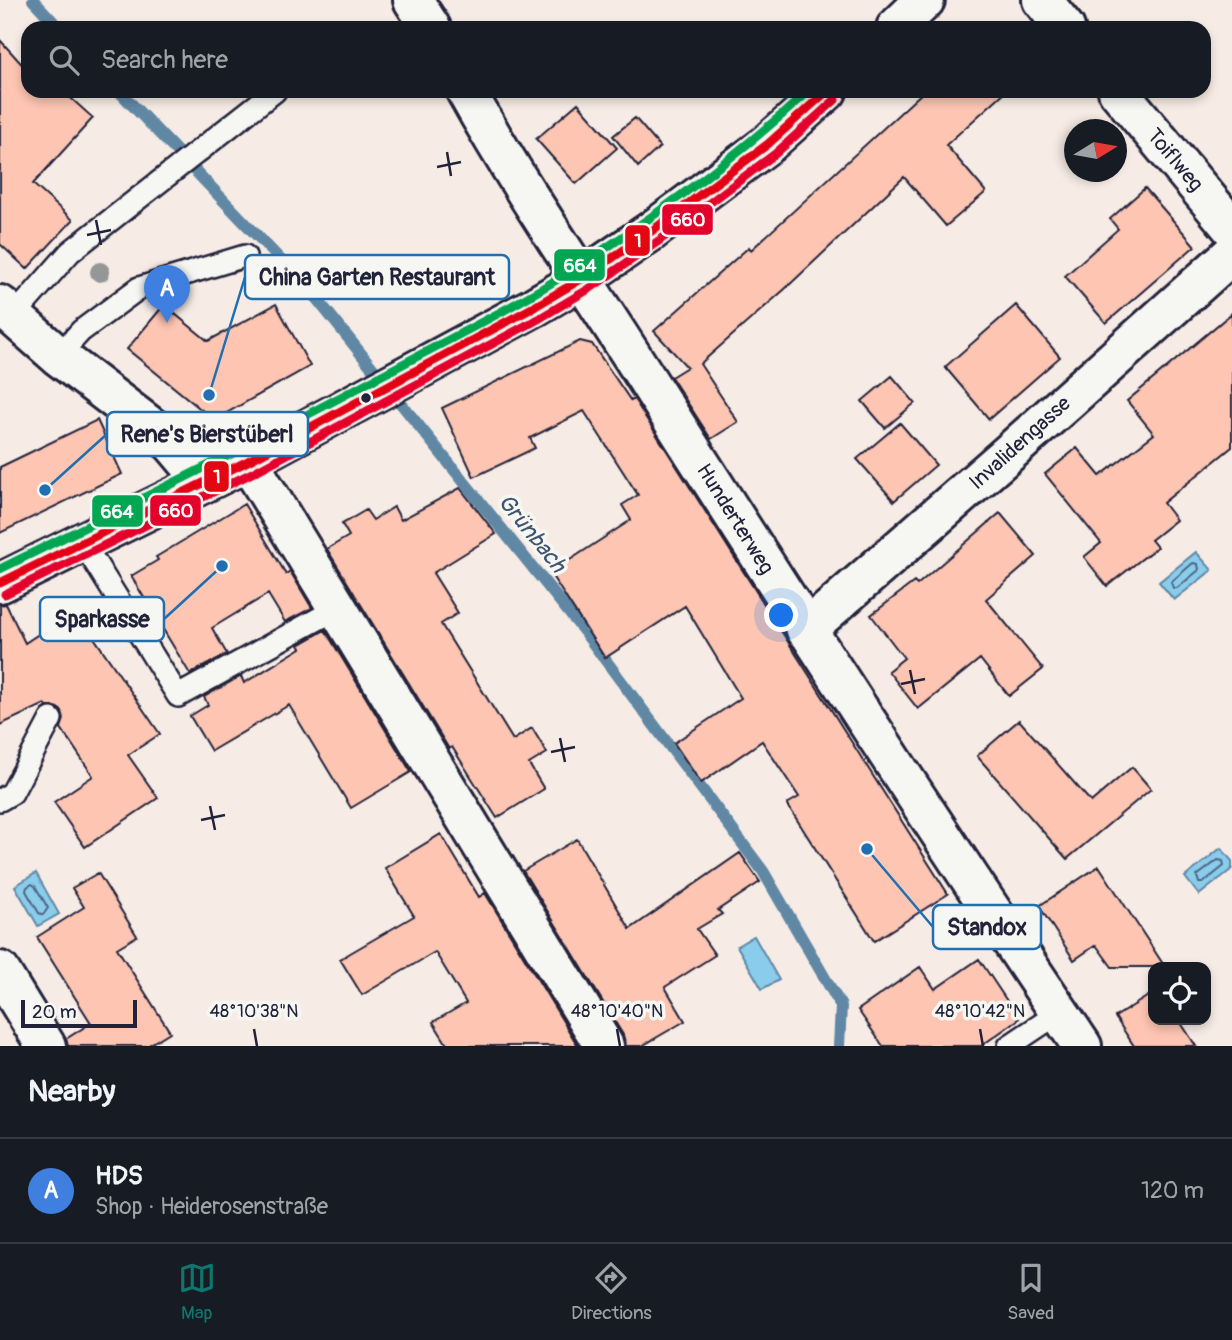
<!DOCTYPE html>
<meta charset="utf-8">
<style>
body{margin:0;font-family:Pangolin,sans-serif;background:#20242c;color:#f1f3f6}
.controls{position:absolute;right:21px;bottom:21px;display:grid;overflow:hidden;border-radius:14px;box-shadow:0 4px 10px #0003}
.controls button{width:63px;height:63px;display:grid;place-items:center;padding:0;border:0;border-bottom:2px solid #363941;background:#171b24;color:#f1f3f6;font:35px sans-serif}
.compass{position:absolute;left:1064px;top:119px;width:63px;height:63px;border-radius:50%;background:#171b24;box-shadow:0 4px 10px #0003;rotate:79deg}
.scale{position:absolute;left:21px;bottom:18px;width:116px;box-sizing:border-box;padding-left:7px;border:4px solid #22223b;border-top:0;font-size:19px;line-height:24px;white-space:nowrap;color:#22223b;-webkit-text-stroke:5px #f6f6f2;paint-order:stroke}
.you{position:absolute;left:782px;top:616px;width:24px;height:24px;margin:-18px;border:5px solid #fff;border-radius:50%;background:#1a73e8;box-shadow:0 0 0 10px #1a73e833}
.badge{display:grid;place-items:center;width:46px;height:46px;border-radius:50%;background:#0f766e;color:#fff;font-size:23px;font-weight:700}
.pin{position:absolute;translate:-50% -58px;filter:drop-shadow(0 2px 4px #0008)}
.pin::after{content:'';position:absolute;top:37px;width:24px;height:21px;background:inherit;clip-path:polygon(0 0,100% 0,50% 100%)}
.list{margin:0;padding:0;list-style:none}
h2{display:flex;justify-content:space-between;align-items:center;height:91px;margin:0;padding:0 28px;font-size:30px}
h2 small{font-size:23px;font-weight:400;color:#9ea1a6}
.list li{display:grid;grid-template-columns:46px 1fr auto;gap:21px;align-items:center;box-sizing:border-box;height:105px;padding:0 28px;border-top:2px solid #363941}
.list b{display:block;font-size:26px;white-space:nowrap}
.list p{margin:0;font-size:23px;white-space:nowrap;color:#9ea1a6}
.list em{font-size:23px;font-style:normal;color:#9ea1a6}
.icon{flex:none;width:38px;height:38px;fill:none;stroke:currentColor;stroke-width:2;stroke-linecap:round;stroke-linejoin:round}
.map{position:relative;flex:none;width:1232px;height:1046px;overflow:hidden}
.search{position:absolute;background:#171b24;box-shadow:0 4px 10px #0003;left:21px;right:21px;top:21px;height:77px;display:flex;align-items:center;gap:18px;box-sizing:border-box;padding:0 24px;border-radius:21px;color:#9ea1a6;font-size:26px}
.sheet{height:196px;background:#171b24}
nav{display:flex;justify-content:space-around;align-items:center;box-sizing:border-box;height:98px;border-top:2px solid #363941;background:#171b24;font-size:19px;color:#9ea1a6}
nav a{display:grid;justify-items:center;gap:4px}
nav .on{color:#0f766e}
.map>svg:first-child{display:block}
.water{fill:#8acceb;stroke:#6088a5;stroke-width:2}
.lines{fill:none;stroke-linecap:round;stroke-linejoin:round}
.shore{stroke:#4c6681;stroke-width:2}
.stream{stroke:#6088a5;stroke-width:12}
.building{fill:#fdc5b2;stroke:#22223b;stroke-width:2}
.service-casing{stroke:#22223b;stroke-width:26}
.minor-casing{stroke:#22223b;stroke-width:44}
.secondary-casing{stroke:#22223b;stroke-width:44}
.service{stroke:#f6f6f2;stroke-width:21}
.minor{stroke:#f6f6f2;stroke-width:38}
.secondary{stroke:#f6f6f2;stroke-width:38}
.bus-1-casing{stroke:#f6f6f2;stroke-width:14}
.bus-2-casing{stroke:#f6f6f2;stroke-width:14}
.bus-3-casing{stroke:#f6f6f2;stroke-width:14}
.bus-1{stroke:#e30613;stroke-width:9}
.bus-2{stroke:#e4002b;stroke-width:9}
.bus-3{stroke:#00a651;stroke-width:9}
.tree{fill:#959796}
.ticks{fill:none;stroke:#22223b;stroke-width:2.5}
.bus-dot{fill:#22223b;stroke:#f6f6f2;stroke-width:2.5}
.labels{text-anchor:middle;dominant-baseline:central;stroke-width:7;stroke-linejoin:round;paint-order:stroke}
.street-label{font-size:21px;fill:#22223b;stroke:#f6f6f2}
.water-label{font-size:23px;font-style:italic;fill:#415570;stroke:#f6f6f2}
.ticks-label{font-size:18px;text-anchor:middle;fill:#22223b;stroke:#f6f6f2;stroke-width:7;stroke-linejoin:round;paint-order:stroke}
.leader{fill:none;stroke:#1f6fb2;stroke-width:2.5}
.callout-dot{fill:#1f6fb2;stroke:#f6f6f2;stroke-width:2.5}
.callout{fill:#f6f6f2;stroke:#1f6fb2;stroke-width:2.5}
.callout-label{font-size:23px;text-anchor:middle;font-weight:bold;fill:#22223b}
.line-badge{stroke:#f6f6f2;stroke-width:2.5}
.badge-label{font-size:19px;text-anchor:middle;font-weight:bold;fill:#fff}
</style>
<div class="map">
<svg width="1232" height="1046" viewBox="0 0 1232 1046">
<rect width="100%" height="100%" fill="#f7ece5"/>
<filter id="ink" filterUnits="userSpaceOnUse"><feTurbulence type="fractalNoise" baseFrequency=".0143" numOctaves="2"/><feDisplacementMap in="SourceGraphic" scale="14" xChannelSelector="R" yChannelSelector="G"/><feConvolveMatrix kernelMatrix="1 2 1 2 8 2 1 2 1" color-interpolation-filters="sRGB"/></filter>
<g filter="url(#ink)">
<path class="water" d="M1196 552 1212 570 1174 600 1159 582Z
M1221 848 1232 861V869L1199 895 1185 877Z
M36 873 59 914 38 926 15 886Z
M754 936 779 980 762 989 737 946Z"/>
<g class="lines">
<path class="shore" d="M1193 563 1198 564 1199 570 1177 588H1173L1171 582Z
M1218 860 1223 861 1224 866 1203 883H1199L1197 876Z
M32 884 35 886 48 908 43 915 39 913 26 891 27 887Z"/>
<path class="stream" d="M33 0 59 28
M119 91 313 294 583 630 763 871 841 1006 839 1046"/>
</g>
<path class="building" d="M0 40 28 71V91H63L93 118 33 184 73 220 27 269 0 244Z
M924 91H1006L946 145 986 192 946 226 904 177 785 289 700 364 738 422 711 439 671 377 687 367 654 331 749 247 751 250Z
M578 103 617 148 576 184 536 139Z
M635 118 660 147 638 167 613 136Z
M1145 188 1195 246 1106 323 1065 276 1118 229 1110 219Z
M276 304 310 366 214 420 127 349 164 305 208 341Z
M1016 305 1060 357 989 419 945 367Z
M1232 313V447L1163 503 1176 520 1151 540 1157 547 1107 586 1084 557 1101 543 1045 474 1077 448 1100 476 1154 434 1127 401Z
M580 341 592 344 631 401 634 399 948 894 874 941 787 804 799 797 762 741 701 783 674 743 741 698 685 606 605 658 550 573 631 520 622 505 638 495 584 411 530 438 535 448 474 477 442 408Z
M892 376 915 403 885 428 862 401Z
M97 420 122 474 0 533V467Z
M900 423 936 465 894 501 857 459Z
M460 488 496 534 433 573 458 613 441 624 513 740 532 728 547 753 529 764 544 789 497 818 452 747 449 749 327 549 349 536 342 524 366 510 373 520 394 507 401 520Z
M244 504 286 574 290 571 312 608 285 622 268 594 212 628 227 654 190 674 131 576 158 560 156 557Z
M1000 513 1036 556 986 599 1043 669 1009 696 980 659 918 709 888 671 904 658 871 615 914 582 917 585Z
M6 604 25 643 75 610 160 734 128 755 158 798 85 847 54 802 93 776 61 728 64 719 62 711 56 707H47L45 704 0 725V605Z
M325 630 411 772 351 808 289 705 211 751 190 716 208 705 204 697 241 676 244 683 301 648 299 645Z
M1019 720 1091 802 1132 767 1151 789 1067 859 977 756Z
M441 834 479 897 485 893 578 1046H448L433 1022 466 1003 435 952 362 995 340 959 414 916 385 868Z
M577 839 630 929 740 853 760 882 718 910 722 914 697 929 715 955 665 987 685 1021 642 1046H626L623 1035 523 871Z
M1099 866 1165 967H1112L1096 945 1074 960 1039 906Z
M98 873 137 936 117 948 170 1032 147 1046H68L66 1039 91 1023 37 937 84 907 72 888Z
M979 959 1019 1019 981 1046H883L858 1010 920 967 935 989Z
M1153 993V1020H1179L1196 1046H1134L1115 1017Z"/>
<g class="lines">
<defs>
<path id="service" d="M13 317 70 252 275 91
M58 356 81 331 139 288 245 256
M83 543 178 696 338 608
M0 800 12 793 51 719
M1009 1046 1060 1012"/>
<path id="minor" d="M413 0 431 28
M1042 0 1065 28
M466 91C522 192 589 288 651 386 792 608 935 828 1082 1046
M1118 91 1232 228
M0 305 58 356 172 443 204 481
M248 461 604 1046
M806 630 1009 453 1232 254
M0 971 46 1046"/>
<path id="secondary" d="M896 28 925 0
M0 583 248 461 534 307 583 278 653 230 768 144 827 91"/>
</defs>
<use href="#service" class="service-casing"/>
<use href="#minor" class="minor-casing"/>
<use href="#secondary" class="secondary-casing"/>
<use href="#service" class="service"/>
<use href="#minor" class="minor"/>
<use href="#secondary" class="secondary"/>
<defs>
<path id="bus-1" d="M0 583 248 461 534 307 583 278 653 230 768 144 827 91"/>
<path id="bus-2" d="M5 594 254 472 540 318 589 289 660 240 775 154 835 100"/>
<path id="bus-3" d="M0 569C128 506 256 443 382 375 447 340 515 307 577 267 658 215 737 156 809 91"/>
</defs>
<use href="#bus-1" class="bus-1-casing"/>
<use href="#bus-2" class="bus-2-casing"/>
<use href="#bus-3" class="bus-3-casing"/>
<use href="#bus-1" class="bus-1"/>
<use href="#bus-2" class="bus-2"/>
<use href="#bus-3" class="bus-3"/>
</g>
<circle class="tree" cx="100" cy="272" r="10"/>
</g>
<path class="ticks" d="M447 152 451 176M437 167 461 162M96 220 101 245M87 235 111 230M910 670 915 694M901 684 925 679M560 738 565 762M551 752 575 747M210 806 215 830M201 820 225 815M254 1029 257 1046M617 1029 620 1046M980 1029 983 1046"/>
<circle class="bus-dot" cx="366" cy="398" r="6"/>
<g class="labels">
<g class="street-label">
<text transform="translate(1175 160) rotate(50)">Toiflweg</text>
<text transform="translate(1020 443) rotate(-42)">Invalidengasse</text>
<text transform="translate(735 519) rotate(58)">Hunderterweg</text>
</g>
<g class="water-label">
<text transform="translate(532 533) rotate(51)">Grünbach</text>
</g>
</g>
<g class="ticks-label">
<text x="254" y="1017">48°10'38"N</text>
<text x="617" y="1017">48°10'40"N</text>
<text x="980" y="1017">48°10'42"N</text>
</g>
<path class="leader" d="M209 395L245 277M45 490L107 434M222 566L164 619M867 849L933 927"/>
<g class="callout-dot">
<circle cx="209" cy="395" r="7"/>
<circle cx="45" cy="490" r="7"/>
<circle cx="222" cy="566" r="7"/>
<circle cx="867" cy="849" r="7"/>
</g>
<g class="callout">
<rect x="245" y="255" width="264" height="44" rx="7"/>
<rect x="107" y="412" width="201" height="44" rx="7"/>
<rect x="40" y="597" width="124" height="44" rx="7"/>
<rect x="933" y="905" width="108" height="44" rx="7"/>
</g>
<g class="callout-label">
<text x="377" y="285">China Garten Restaurant</text>
<text x="207" y="442">Rene's Bierstüberl</text>
<text x="102" y="627">Sparkasse</text>
<text x="987" y="935">Standox</text>
</g>
<g class="line-badge">
<rect x="661" y="203" width="53" height="33" rx="7" fill="#e4002b"/>
<rect x="624" y="224" width="27" height="33" rx="7" fill="#e30613"/>
<rect x="553" y="248" width="53" height="34" rx="7" fill="#00a651"/>
<rect x="203" y="460" width="27" height="33" rx="7" fill="#e30613"/>
<rect x="149" y="494" width="53" height="33" rx="7" fill="#e4002b"/>
<rect x="91" y="494" width="53" height="34" rx="7" fill="#00a651"/>
</g>
<g class="badge-label">
<text x="688" y="226">660</text>
<text x="638" y="247">1</text>
<text x="580" y="272">664</text>
<text x="217" y="483">1</text>
<text x="176" y="517">660</text>
<text x="117" y="518">664</text>
</g>
</svg>
<div class="controls">
<button><svg class="icon" aria-label="locate" viewBox="0 0 24 24"><circle cx="12" cy="12" r="6"/><path d="M12 2v4M12 18v4M2 12h4M18 12h4"/></svg></button>
</div>
<svg class="compass" viewBox="-18 -18 36 36"><path d="M0-13l5 13h-10z" fill="#e53935"/><path d="M0 13l5-13h-10z" fill="#9ea1a6"/></svg>
<div class="scale">20 m</div>
<div class="you"></div>
<div class="pin badge" style="left:167px;top:323px;background:#3f7fe0">A</div>
<div class="search"><svg class="icon" aria-label="search" viewBox="0 0 24 24"><circle cx="10" cy="10" r="6"/><path d="M15 15l6 6"/></svg>Search here</div>
</div>
<section class="sheet">
<h2>Nearby<small></small></h2>
<ul class="list">
<li><span class="badge" style="background:#3f7fe0">A</span><div><b>HDS</b><p>Shop · Heiderosenstraße</p></div><em>120 m</em></li>
</ul>
</section>
<nav>
<a class="on"><svg class="icon" aria-label="map" viewBox="0 0 24 24"><path d="M3 6l6-2 6 2 6-2v14l-6 2-6-2-6 2zM9 4v14M15 6v14"/></svg>Map</a>
<a><svg class="icon" aria-label="directions" viewBox="0 0 24 24"><path d="M12 3l9 9-9 9-9-9zM9 14v-3h6M13 9l2 2-2 2"/></svg>Directions</a>
<a><svg class="icon" aria-label="saved" viewBox="0 0 24 24"><path d="M7 4h10v16l-5-4-5 4z"/></svg>Saved</a>
</nav>
